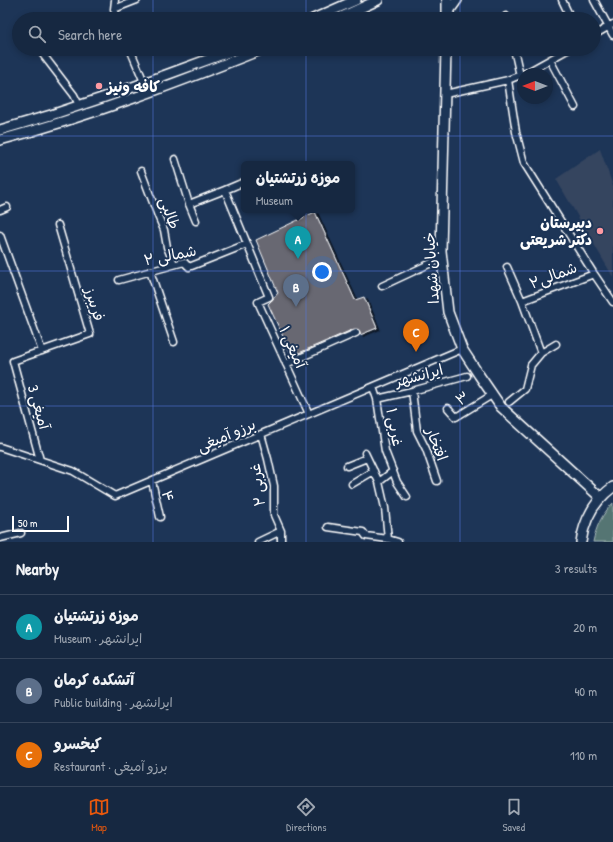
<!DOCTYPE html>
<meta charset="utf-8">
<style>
body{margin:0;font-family:"Patrick Hand","Playpen Sans Arabic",sans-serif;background:#1f3048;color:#f1f3f6}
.compass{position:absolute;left:517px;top:68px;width:36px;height:36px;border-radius:50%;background:#162841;box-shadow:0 2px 6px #0003;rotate:270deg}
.scale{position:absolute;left:12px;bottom:10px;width:57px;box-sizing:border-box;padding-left:4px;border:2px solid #fff;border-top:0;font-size:11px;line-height:14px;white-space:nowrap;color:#fff;-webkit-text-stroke:3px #1d3557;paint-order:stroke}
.you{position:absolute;left:322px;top:272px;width:14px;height:14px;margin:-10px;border:3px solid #fff;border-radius:50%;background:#1a73e8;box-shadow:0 0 0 6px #1a73e833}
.badge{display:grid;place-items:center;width:26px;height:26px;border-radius:50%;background:#ea580c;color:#fff;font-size:13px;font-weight:700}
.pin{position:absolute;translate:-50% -33px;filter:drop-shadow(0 1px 2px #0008)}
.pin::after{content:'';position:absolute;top:21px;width:14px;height:12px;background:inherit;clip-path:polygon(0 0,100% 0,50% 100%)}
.popup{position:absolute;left:241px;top:161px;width:114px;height:52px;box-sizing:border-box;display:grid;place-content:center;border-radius:6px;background:#162841;filter:drop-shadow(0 1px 3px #0005);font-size:13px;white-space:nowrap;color:#9ea6b1}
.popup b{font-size:15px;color:#f1f3f6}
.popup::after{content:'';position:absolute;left:50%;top:100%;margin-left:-8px;border:8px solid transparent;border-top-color:#162841}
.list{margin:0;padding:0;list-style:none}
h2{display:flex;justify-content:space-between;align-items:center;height:52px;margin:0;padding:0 16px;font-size:17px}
h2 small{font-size:13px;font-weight:400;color:#9ea6b1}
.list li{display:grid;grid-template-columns:26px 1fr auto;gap:12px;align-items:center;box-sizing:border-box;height:64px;padding:0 16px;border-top:1px solid #35445a}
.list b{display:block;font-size:15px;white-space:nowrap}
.list p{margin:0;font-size:13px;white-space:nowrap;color:#9ea6b1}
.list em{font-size:13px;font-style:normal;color:#9ea6b1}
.icon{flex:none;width:22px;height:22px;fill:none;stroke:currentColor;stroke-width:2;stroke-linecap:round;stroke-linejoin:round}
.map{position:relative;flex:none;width:613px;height:542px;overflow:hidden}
.search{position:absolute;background:#162841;box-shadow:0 2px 6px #0003;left:12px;right:12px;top:12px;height:44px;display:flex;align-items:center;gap:10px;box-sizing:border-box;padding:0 14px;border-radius:22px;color:#9ea6b1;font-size:15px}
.sheet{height:244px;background:#162841}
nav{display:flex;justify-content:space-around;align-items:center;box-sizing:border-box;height:56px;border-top:1px solid #35445a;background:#162841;font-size:11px;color:#9ea6b1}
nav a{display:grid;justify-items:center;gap:2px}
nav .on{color:#ea580c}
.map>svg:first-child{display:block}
.built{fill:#34445f}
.green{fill:#547473;stroke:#aabab9}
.building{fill:#686772;stroke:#fff;filter:url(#shadow)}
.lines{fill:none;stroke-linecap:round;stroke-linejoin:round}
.street-casing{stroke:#fff;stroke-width:9}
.secondary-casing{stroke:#fff;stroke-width:12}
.street{stroke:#1d3557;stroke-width:6}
.secondary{stroke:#1d3557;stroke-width:9}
.grid{fill:none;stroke:#567ae2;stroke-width:1;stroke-opacity:0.55}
.poi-dot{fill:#ff9aa2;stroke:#1d3557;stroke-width:1.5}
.labels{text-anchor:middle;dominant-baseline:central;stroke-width:4;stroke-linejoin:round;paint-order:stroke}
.poi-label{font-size:15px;font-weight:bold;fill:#fff;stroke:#1d3557;text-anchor:start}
.street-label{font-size:15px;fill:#fff;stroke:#1d3557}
</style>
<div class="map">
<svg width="613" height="542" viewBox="0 0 613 542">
<defs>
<filter id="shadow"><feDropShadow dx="3" dy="1.5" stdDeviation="0" flood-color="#0009"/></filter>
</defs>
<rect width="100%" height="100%" fill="#1d3557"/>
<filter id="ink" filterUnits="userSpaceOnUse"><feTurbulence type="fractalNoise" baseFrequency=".025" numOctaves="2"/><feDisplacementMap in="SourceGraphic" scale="8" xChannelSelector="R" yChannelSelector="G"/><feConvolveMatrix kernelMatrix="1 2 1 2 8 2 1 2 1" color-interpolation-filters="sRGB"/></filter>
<g filter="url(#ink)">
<path class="built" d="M600 149 613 186V277L556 179Z"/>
<path class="green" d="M613 503V542H593C596 527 602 514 613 503Z"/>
<path class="building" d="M315 212 355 300 364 297 377 328 360 335V332L359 330 354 329 292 356 268 304 272 300 278 293 256 240Z"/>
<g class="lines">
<defs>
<path id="street" d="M115 0 114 9 118 19
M562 0 571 19
M594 0 613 35
M114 9 137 0
M506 16 507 19
M594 35 613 24
M40 49 41 52 74 95 79 105
M130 49 144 82
M514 49 520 76
M550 60 575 107
M524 74 569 49
M508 80 516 132 524 163 594 274 613 302
M445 94 508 80 523 74
M175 159 189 204 196 221
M141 171 158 216 164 230 167 247 174 264
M225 190 244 182
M189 204 225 190 269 297 258 302 309 414
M0 210 7 207
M0 235 42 351
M507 267 522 301 541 353
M150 271 174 342
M119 280 184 262 189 267 247 244
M382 286 442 258
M522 301 594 274
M286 364 356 333
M373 387 377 399 385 451 397 482 407 497
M412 391 417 431 426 449 437 481
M377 399 412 391 467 376
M509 402 525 389 531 365 541 353 556 344
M448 408 456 417 492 395
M261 434 268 459 274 486V515L281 531V542
M0 447 73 471 115 496 462 349
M365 453 379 482 385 508 388 539 398 542
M40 460 13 361 90 334 58 225
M347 466 367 458
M152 481 160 517
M379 482 393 471
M352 484 374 471
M328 527 363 532 366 536 388 539
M0 538 21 533
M258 542 281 531"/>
<path id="secondary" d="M447 14 457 0
M313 19 356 0
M337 19 378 0
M447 19V0
M446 49 441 251 448 312 462 349 479 375 501 407 601 498
M0 130 51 115 111 95 237 49
M0 140C90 116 177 83 263 49
M581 542C584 520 595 500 613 487"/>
</defs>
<use href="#street" class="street-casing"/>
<use href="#secondary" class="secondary-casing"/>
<use href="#street" class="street"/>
<use href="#secondary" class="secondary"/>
</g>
</g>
<path class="grid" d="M153 0V19M306 0V19M460 0V19M153 49V542M306 49V542M460 49V542M0 136H613M0 271H613M0 406H613"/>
<g class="poi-dot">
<circle cx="99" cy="86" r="4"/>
<circle cx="600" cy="231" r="4"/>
</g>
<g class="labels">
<g class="poi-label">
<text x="107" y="86">کافه ونیز</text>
<text x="592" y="222" text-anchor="end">دبیرستان<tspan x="592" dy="17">دکتر شریعتی</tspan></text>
</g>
<g class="street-label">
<text transform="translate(170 213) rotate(70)">طالبی</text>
<text transform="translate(170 255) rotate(-11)">۲ شمالی</text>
<text transform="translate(431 268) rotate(-94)">خیابان شهدا</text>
<text transform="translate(553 275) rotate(-21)">شمالی۲</text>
<text transform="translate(95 304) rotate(73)">فریبرز</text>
<text transform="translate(293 347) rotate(66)">آمیغی ۱</text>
<text transform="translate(419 375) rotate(-15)">ایرانشهر</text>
<text transform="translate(462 398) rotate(-32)">۳</text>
<text transform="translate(39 407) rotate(74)">آمیغی 3</text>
<text transform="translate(395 427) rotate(80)">۱ غربی</text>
<text transform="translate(226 435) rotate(-23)">برزو آمیغی</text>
<text transform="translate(437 444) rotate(69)">افتخار</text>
<text transform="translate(257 485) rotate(-97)">۲ غربی</text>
<text transform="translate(168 496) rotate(77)">۴</text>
</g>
</g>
</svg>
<svg class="compass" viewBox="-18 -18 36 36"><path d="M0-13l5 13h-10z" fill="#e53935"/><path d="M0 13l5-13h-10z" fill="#9ea6b1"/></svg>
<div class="scale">50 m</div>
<div class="you"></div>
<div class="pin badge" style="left:298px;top:259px;background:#0f9aa8">A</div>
<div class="popup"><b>موزه زرتشتیان</b>Museum</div>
<div class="pin badge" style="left:296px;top:307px;background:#5c6f8a">B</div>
<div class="pin badge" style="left:416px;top:352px;background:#e8710a">C</div>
<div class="search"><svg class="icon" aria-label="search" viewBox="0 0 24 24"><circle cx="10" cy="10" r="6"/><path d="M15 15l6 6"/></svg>Search here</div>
</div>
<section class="sheet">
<h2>Nearby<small>3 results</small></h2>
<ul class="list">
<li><span class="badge" style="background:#0f9aa8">A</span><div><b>موزه زرتشتیان</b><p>Museum · ایرانشهر</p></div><em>20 m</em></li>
<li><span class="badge" style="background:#5c6f8a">B</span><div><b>آتشکده کرمان</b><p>Public building · ایرانشهر</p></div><em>40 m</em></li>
<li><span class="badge" style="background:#e8710a">C</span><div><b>کیخسرو</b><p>Restaurant · برزو آمیغی</p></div><em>110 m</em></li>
</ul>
</section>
<nav>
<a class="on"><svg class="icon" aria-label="map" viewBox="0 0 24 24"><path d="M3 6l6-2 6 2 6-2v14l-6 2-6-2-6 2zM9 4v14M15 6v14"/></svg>Map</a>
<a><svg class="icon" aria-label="directions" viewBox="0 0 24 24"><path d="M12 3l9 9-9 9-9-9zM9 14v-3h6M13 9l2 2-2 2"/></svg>Directions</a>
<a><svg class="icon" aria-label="saved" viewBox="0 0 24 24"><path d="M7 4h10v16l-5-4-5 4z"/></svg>Saved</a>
</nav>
